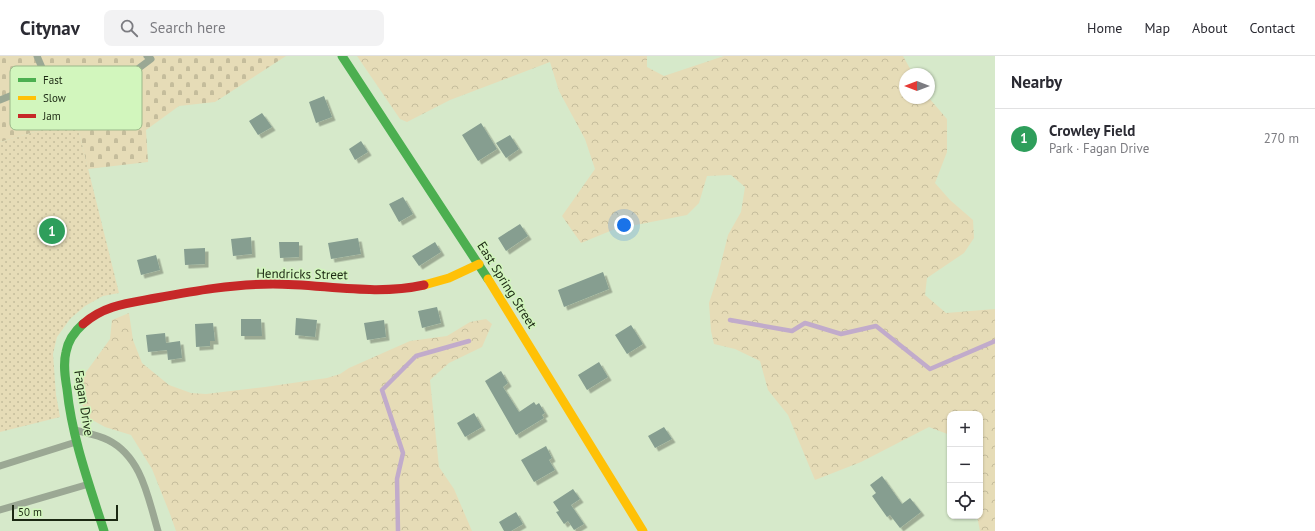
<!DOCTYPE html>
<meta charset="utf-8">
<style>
body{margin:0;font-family:"PT Sans",sans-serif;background:#f2f2f3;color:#2b2b33}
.controls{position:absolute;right:12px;bottom:12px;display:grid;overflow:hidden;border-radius:8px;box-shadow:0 1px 3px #0004}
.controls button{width:36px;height:36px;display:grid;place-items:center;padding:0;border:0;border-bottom:1px solid #e1e1e2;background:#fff;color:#2b2b33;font:20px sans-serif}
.compass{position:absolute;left:899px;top:12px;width:36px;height:36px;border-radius:50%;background:#fff;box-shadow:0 1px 3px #0004;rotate:270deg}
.scale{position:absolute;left:12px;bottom:10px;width:106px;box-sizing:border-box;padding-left:4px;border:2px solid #1b2812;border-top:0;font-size:11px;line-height:14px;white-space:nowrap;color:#1b2812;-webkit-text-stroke:3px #d2f6bd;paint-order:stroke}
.you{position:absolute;left:624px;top:169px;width:14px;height:14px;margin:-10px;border:3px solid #fff;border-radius:50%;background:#1a73e8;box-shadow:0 0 0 6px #1a73e833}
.badge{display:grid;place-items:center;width:26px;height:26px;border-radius:50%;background:#5c6c52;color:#fff;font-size:13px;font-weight:700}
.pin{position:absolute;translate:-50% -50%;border:2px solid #fff;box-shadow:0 1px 4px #0006}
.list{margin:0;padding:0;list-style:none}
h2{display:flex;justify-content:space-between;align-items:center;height:52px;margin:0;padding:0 16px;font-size:17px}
h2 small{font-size:13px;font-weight:400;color:#7c7c81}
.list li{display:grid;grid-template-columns:26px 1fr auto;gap:12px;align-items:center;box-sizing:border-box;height:60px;padding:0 16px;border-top:1px solid #e1e1e2}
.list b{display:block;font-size:15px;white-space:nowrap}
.list p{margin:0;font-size:13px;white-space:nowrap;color:#7c7c81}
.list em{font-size:13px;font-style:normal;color:#7c7c81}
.icon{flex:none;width:22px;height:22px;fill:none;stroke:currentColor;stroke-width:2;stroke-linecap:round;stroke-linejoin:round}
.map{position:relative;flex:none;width:995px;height:475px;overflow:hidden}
header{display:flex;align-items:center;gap:24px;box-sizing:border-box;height:56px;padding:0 20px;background:#fff;border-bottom:1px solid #e1e1e2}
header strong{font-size:19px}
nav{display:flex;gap:22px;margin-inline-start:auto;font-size:14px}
.search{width:280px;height:36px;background:#f2f2f3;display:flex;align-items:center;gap:10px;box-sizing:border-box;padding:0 14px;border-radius:8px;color:#7c7c81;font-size:15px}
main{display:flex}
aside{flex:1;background:#fff}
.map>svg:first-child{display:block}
.forest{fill:url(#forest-crowns)}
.cemetery{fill:url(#cemetery-stones)}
.park{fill:url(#park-dots)}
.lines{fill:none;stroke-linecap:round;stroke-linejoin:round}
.stream{stroke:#c1abcb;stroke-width:4.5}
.building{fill:#869e90;filter:url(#shadow)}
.lane{stroke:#9ba894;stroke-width:7}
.fast{stroke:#4caf50;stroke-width:9}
.slow{stroke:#ffc107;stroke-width:9}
.jam{stroke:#c62828;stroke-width:9}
.labels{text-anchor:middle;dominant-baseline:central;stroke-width:3;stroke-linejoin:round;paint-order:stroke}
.street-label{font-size:13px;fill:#1b2812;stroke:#d2f6bd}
.key{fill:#d2f6bd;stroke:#9bb88a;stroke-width:1}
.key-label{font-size:11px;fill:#1b2812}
</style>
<header>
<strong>Citynav</strong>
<div class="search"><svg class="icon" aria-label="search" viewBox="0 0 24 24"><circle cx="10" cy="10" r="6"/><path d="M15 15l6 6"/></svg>Search here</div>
<nav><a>Home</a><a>Map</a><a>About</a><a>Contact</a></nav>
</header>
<main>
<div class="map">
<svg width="995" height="475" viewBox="0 0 995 475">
<defs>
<pattern id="forest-crowns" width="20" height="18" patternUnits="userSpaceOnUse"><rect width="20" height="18" fill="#e6dcb7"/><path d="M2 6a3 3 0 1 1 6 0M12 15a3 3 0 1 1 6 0" fill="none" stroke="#c5bd9c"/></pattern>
<pattern id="cemetery-stones" width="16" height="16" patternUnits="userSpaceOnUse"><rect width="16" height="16" fill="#e6dcb7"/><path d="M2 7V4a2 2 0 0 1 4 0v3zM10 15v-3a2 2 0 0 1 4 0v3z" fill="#c5bd9c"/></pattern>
<pattern id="park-dots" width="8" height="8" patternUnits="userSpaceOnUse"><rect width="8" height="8" fill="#e6dcb7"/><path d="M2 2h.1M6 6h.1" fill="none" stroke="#c5bd9c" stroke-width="1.8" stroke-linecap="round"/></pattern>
<filter id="shadow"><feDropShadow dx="3.5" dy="3.5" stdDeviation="0" flood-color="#0004"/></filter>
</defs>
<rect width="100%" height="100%" fill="#d6e9ca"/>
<path class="forest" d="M357 0H647V11L664 20 724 0H903L913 18H905V42H929L947 63V96L935 127 950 144 973 164 974 182 964 197 927 222 925 239 946 257 995 253V475H980L977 460H980V358H950V379L929 371 861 406 815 424 788 359 768 334 760 305 735 293 714 288 711 275 709 247 718 219 728 179 741 156 745 131 731 119 707 120 699 147 687 159 615 173 581 187 562 160 595 113 585 83 559 35 550 6 450 44 407 66 400 63Z
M129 257 133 284 142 307 169 329 191 337 206 338 265 331 327 322 340 318 349 312 410 285 447 280 470 266 486 263 492 268 482 291 449 307 430 324 439 411 454 433 472 475H176L170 458 152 413 131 379 105 371 85 360 81 342V323L110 283 112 264Z"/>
<path class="cemetery" d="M0 0H286L215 46 179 50 146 74 148 106 88 113 76 64 0 86Z"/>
<path class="park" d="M76 64 119 237 103 240 85 250 70 263 57 281 53 298 56 339 60 361 0 376V86Z"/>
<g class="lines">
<path class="stream" d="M730 264 792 275 805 267 841 278 876 270 930 313 995 285
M398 475 397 423 403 397 382 334 416 300 469 285"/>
</g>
<path class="building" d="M324 40 332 61 316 67 309 46Z
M262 57 272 71 258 79 249 65Z
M481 67 497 93 478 105 462 79Z
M510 79 519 93 506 102 496 87Z
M361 85 368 96 355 104 349 93Z
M403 141 413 158 399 166 389 148Z
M520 168 528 180 506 195 498 182Z
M251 181 252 198 233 200 231 183Z
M358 182 361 198 331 203 328 187Z
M279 186H299V201L280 202Z
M435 186 441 196 419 210 412 200Z
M205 192V208L185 209 184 193Z
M156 199 160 214 141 219 137 204Z
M603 216 609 233 564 251 558 234Z
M437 251 441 267 422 272 418 255Z
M296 262 317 264 315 281 295 279Z
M241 263H261L262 280H241Z
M384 264 386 281 367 284 364 267Z
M213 267 215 285H210V290L196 291 195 268Z
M631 269 643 288 627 298 615 279Z
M165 277 166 287 180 285 182 302 168 304 167 294 148 296 146 279Z
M599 306 608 321 587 334 578 319Z
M501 315 508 327 503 331 519 356 534 346 536 349 539 347 545 357 542 359 544 362 516 379 485 325Z
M474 357 482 371 465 381 457 367Z
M664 371 672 383 655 392 648 380Z
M546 390 552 402 549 404 555 414 534 426 521 404Z
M882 420 902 448 910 442 921 456 900 472 890 459 887 461 872 440 876 437 870 429Z
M573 433 580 443 571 449 584 468 574 474 568 465 564 468 556 456 559 455 553 446Z
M516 456 523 468 511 475H504L499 466Z"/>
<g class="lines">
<path class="lane" d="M37 0 55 42C63 55 74 56 87 51L151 3 147 0
M0 44 47 25
M75 374C86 377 98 379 108 384 142 401 148 442 158 475
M0 410 76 386
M0 454 89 428"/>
<path class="fast" d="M342 0 488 223
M83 268C75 275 68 285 66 296 63 308 65 321 67 333 72 382 89 428 104 475"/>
<path class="slow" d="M488 223 643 475
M424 229 449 222 479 208"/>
<path class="jam" d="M83 268C104 249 129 247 156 242 194 235 233 228 273 228 323 228 374 240 424 229"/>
</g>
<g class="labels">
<g class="street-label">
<text transform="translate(302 218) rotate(1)">Hendricks Street</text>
<text transform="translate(507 229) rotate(58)">East Spring Street</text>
<text transform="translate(84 347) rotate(81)">Fagan Drive</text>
</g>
</g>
<rect x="10" y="10" width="132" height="64" rx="6" class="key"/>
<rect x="18" y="22" width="18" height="4" fill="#4caf50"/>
<rect x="18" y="40" width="18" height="4" fill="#ffc107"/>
<rect x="18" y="58" width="18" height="4" fill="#c62828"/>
<g class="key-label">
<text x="43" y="28">Fast</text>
<text x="43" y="46">Slow</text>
<text x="43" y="64">Jam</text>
</g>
</svg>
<div class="controls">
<button>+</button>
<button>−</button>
<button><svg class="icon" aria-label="locate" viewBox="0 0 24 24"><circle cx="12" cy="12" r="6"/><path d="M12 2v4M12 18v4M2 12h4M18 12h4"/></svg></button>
</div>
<svg class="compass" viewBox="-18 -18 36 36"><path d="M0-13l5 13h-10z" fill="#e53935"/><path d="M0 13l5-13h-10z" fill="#7c7c81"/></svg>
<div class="scale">50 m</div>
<div class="you"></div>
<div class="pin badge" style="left:52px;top:175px;background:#2e9e5b">1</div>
</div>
<aside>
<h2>Nearby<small></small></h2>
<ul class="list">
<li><span class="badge" style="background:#2e9e5b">1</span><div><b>Crowley Field</b><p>Park · Fagan Drive</p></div><em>270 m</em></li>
</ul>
</aside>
</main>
